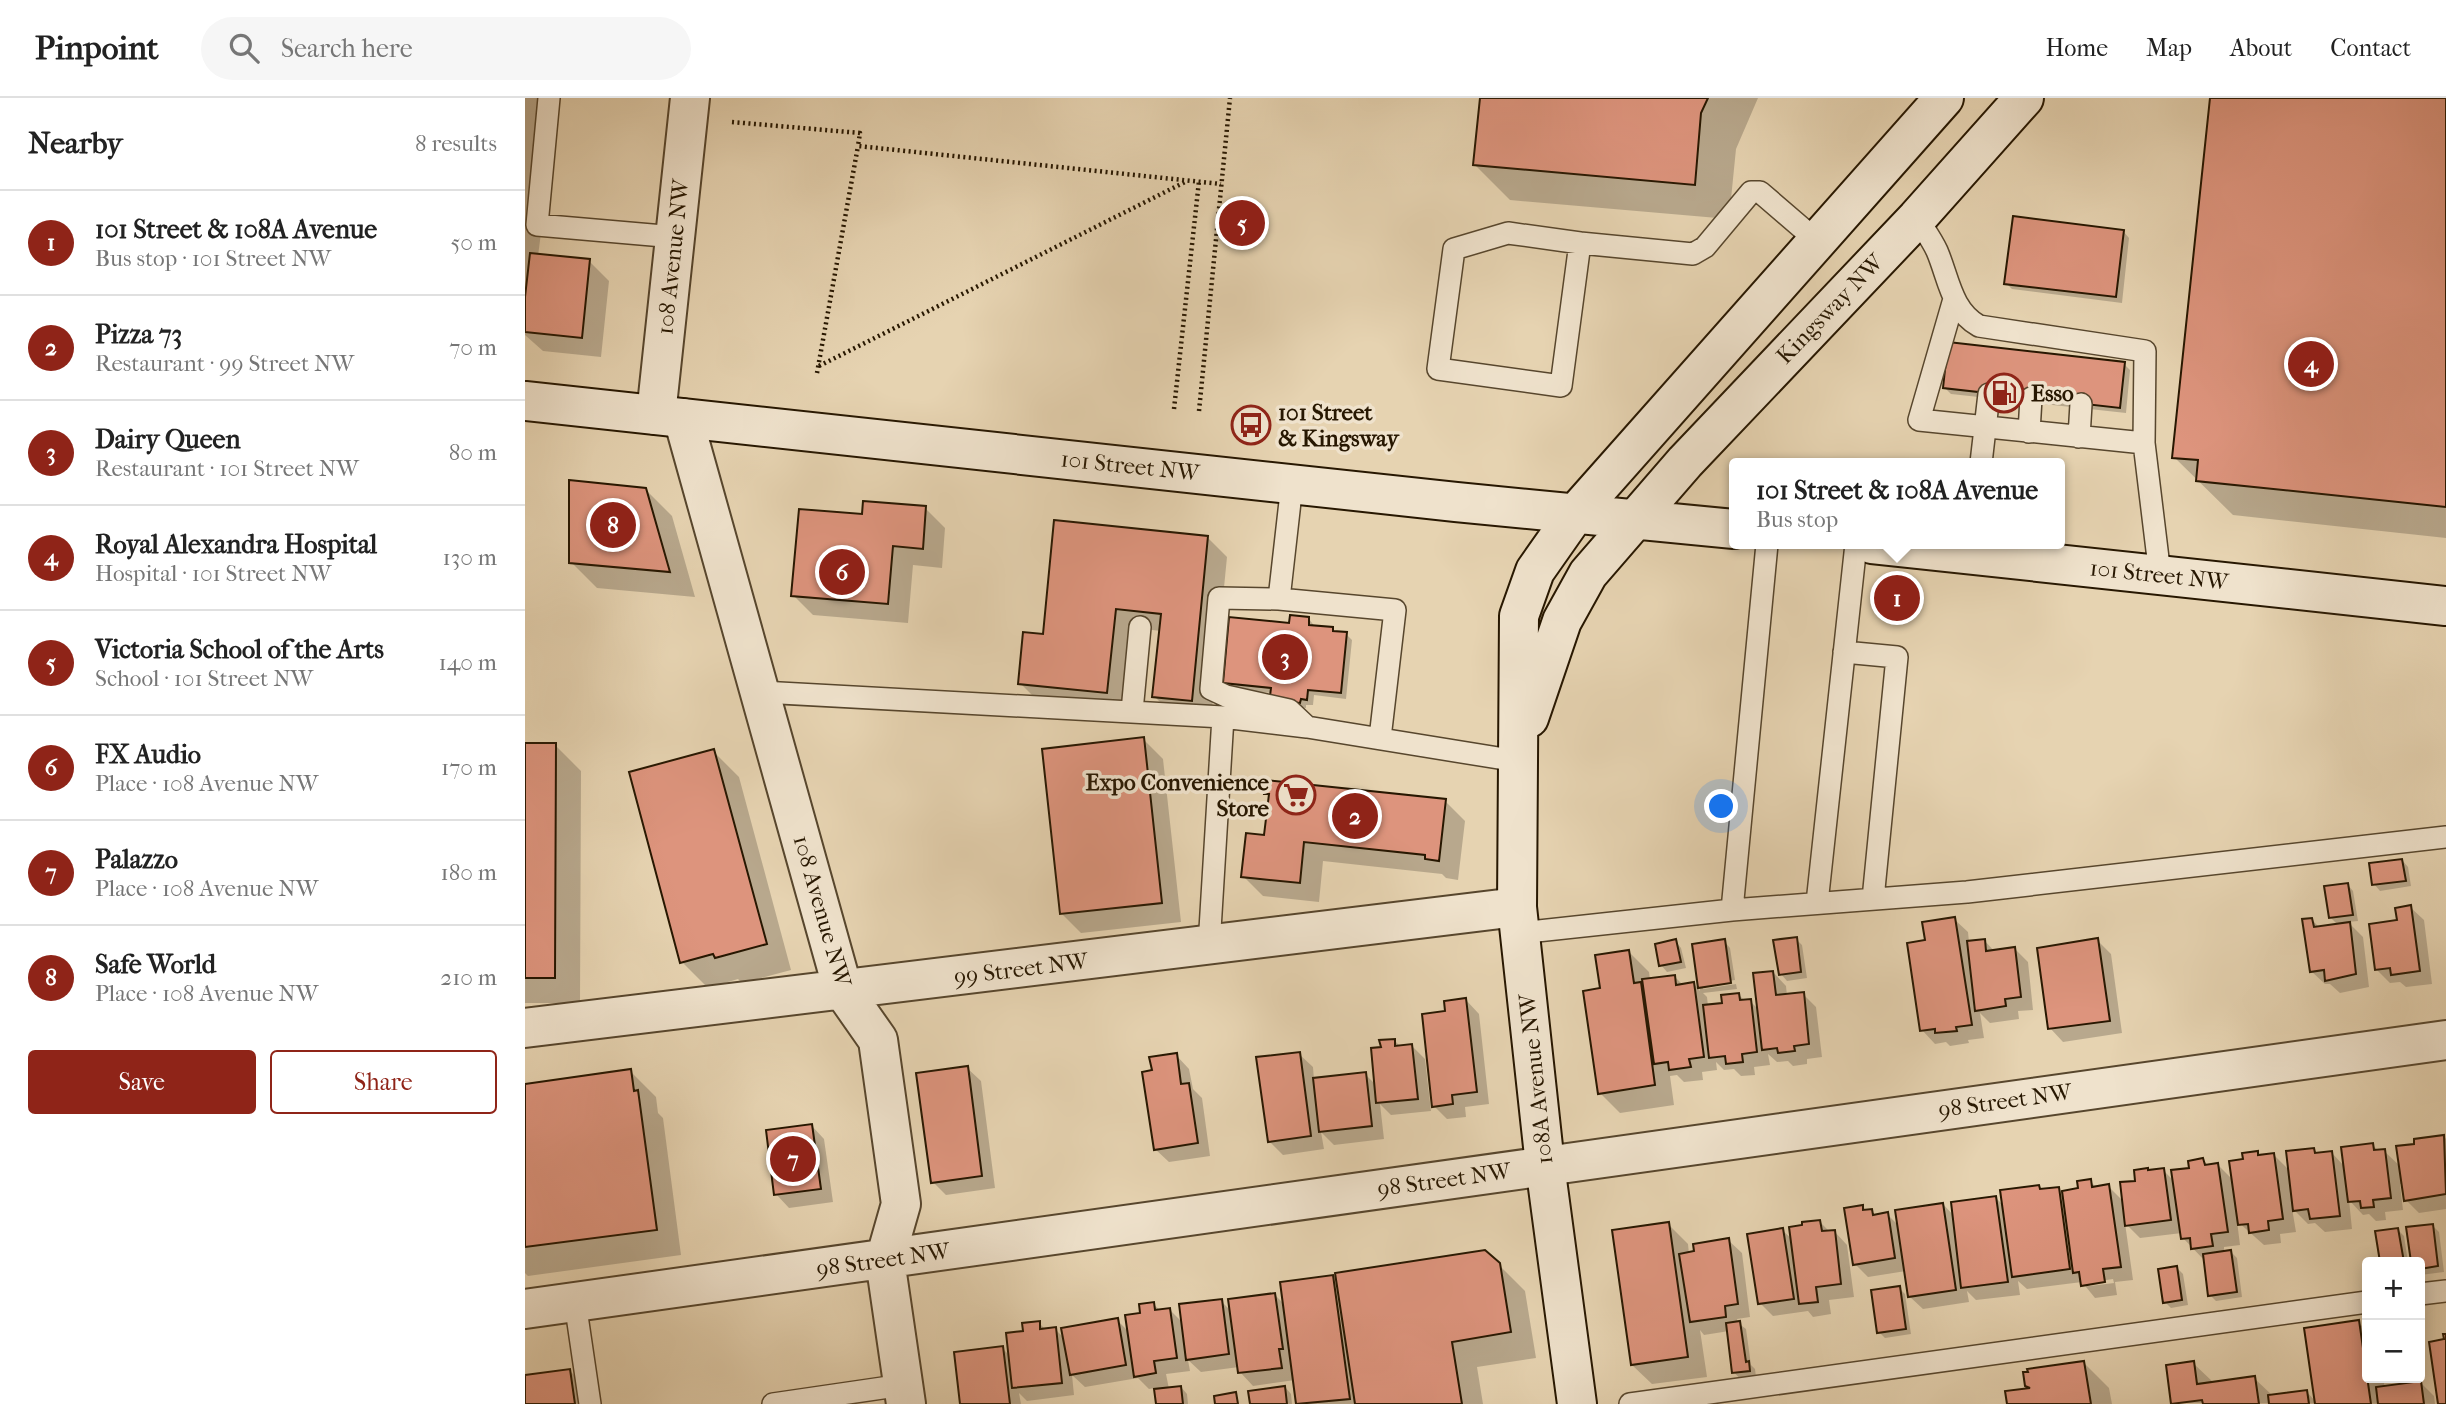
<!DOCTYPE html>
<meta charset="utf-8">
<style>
body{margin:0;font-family:"IM FELL French Canon",serif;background:#f6f6f6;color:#222}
.controls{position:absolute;right:21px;bottom:21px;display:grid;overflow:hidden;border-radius:7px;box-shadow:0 4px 18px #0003}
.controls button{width:63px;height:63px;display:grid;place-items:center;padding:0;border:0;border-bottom:2px solid #e0e0e0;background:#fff;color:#222;font:35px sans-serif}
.you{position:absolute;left:1197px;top:709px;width:24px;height:24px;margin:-18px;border:5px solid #fff;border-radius:50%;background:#1a73e8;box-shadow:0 0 0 10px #1a73e833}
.badge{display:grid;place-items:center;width:46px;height:46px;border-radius:50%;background:#8f2418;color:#fff;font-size:23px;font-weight:700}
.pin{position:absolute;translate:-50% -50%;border:4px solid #fff;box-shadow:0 2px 7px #0006}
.popup{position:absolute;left:1204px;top:360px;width:336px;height:91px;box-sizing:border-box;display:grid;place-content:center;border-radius:7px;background:#fff;filter:drop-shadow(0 2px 5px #0005);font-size:23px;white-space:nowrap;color:#767676}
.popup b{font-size:26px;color:#222}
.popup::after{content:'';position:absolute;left:50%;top:100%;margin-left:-14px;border:14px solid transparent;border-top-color:#fff}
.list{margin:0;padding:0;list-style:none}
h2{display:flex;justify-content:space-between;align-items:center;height:91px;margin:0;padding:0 28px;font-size:30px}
h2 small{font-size:23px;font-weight:400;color:#767676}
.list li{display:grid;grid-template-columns:46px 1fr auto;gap:21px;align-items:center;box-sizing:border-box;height:105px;padding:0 28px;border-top:2px solid #e0e0e0}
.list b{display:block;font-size:26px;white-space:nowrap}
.list p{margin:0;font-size:23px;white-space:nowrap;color:#767676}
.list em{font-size:23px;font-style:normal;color:#767676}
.actions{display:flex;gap:14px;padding:21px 28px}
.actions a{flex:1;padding:16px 0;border:2px solid #8f2418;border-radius:7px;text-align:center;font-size:24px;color:#8f2418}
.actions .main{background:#8f2418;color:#fff}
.icon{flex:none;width:38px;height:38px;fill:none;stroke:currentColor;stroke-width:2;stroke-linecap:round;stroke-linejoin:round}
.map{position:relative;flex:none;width:1921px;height:1306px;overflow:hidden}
header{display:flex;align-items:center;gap:42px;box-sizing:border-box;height:98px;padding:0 35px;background:#fff;border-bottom:2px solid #e0e0e0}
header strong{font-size:33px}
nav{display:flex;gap:38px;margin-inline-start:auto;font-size:24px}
.search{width:490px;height:63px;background:#f6f6f6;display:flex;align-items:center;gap:18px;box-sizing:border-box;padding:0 24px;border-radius:38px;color:#767676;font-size:26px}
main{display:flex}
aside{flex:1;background:#fff}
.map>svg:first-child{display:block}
.shadow{fill:#0003;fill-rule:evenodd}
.building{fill:#dd947d;stroke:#271701;stroke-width:2}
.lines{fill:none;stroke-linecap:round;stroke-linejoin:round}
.service-casing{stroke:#57462d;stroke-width:24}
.minor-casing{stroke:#57462d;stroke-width:42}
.secondary-casing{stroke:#271701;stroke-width:42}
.path{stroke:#271701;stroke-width:4.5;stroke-dasharray:2 3.5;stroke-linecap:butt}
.service{stroke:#efe2cc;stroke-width:21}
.minor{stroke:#efe2cc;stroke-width:38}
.secondary{stroke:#efe2cc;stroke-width:38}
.labels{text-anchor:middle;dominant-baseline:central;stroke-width:7;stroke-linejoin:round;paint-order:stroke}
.street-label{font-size:23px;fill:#271701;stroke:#efe2cc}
.poi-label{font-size:23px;font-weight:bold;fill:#271701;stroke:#efe2cc;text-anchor:start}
</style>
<header>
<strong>Pinpoint</strong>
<div class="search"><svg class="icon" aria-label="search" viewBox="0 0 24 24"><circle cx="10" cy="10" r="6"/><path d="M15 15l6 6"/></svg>Search here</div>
<nav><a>Home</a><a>Map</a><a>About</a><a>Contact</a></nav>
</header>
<main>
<aside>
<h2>Nearby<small>8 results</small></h2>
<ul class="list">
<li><span class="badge">1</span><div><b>101 Street &amp; 108A Avenue</b><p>Bus stop · 101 Street NW</p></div><em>50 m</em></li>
<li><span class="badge">2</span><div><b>Pizza 73</b><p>Restaurant · 99 Street NW</p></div><em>70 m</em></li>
<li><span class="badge">3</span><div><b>Dairy Queen</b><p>Restaurant · 101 Street NW</p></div><em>80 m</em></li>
<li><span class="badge">4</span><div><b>Royal Alexandra Hospital</b><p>Hospital · 101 Street NW</p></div><em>130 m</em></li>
<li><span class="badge">5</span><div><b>Victoria School of the Arts</b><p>School · 101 Street NW</p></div><em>140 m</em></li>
<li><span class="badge">6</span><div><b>FX Audio</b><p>Place · 108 Avenue NW</p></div><em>170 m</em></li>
<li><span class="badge">7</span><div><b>Palazzo</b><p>Place · 108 Avenue NW</p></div><em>180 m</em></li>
<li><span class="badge">8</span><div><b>Safe World</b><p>Place · 108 Avenue NW</p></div><em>210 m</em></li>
</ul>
<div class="actions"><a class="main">Save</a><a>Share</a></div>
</aside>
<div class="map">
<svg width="1921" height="1306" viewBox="0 0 1921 1306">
<rect width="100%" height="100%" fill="#e6d3b1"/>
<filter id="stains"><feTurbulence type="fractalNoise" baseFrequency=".00286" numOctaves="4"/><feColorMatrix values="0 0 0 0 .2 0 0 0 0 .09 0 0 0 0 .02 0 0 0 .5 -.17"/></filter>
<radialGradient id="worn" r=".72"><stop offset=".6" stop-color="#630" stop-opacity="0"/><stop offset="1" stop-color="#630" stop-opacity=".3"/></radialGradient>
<path class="shadow" d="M0 0H15L16 135 13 158 64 163 84 183 76 259 18 253 0 237Z
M956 0H1233L1211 51 1204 121 985 102 950 67Z
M1686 0H1921V440L1708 417 1649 359Z
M1598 133 1604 140 1597 205 1487 191 1481 185Z
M1599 266 1605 272 1601 315 1426 296 1420 290Z
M121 392 147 418 170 499 72 490 46 464Z
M400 410 420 430 417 470 388 467 383 525 288 517 268 497Z
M683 440 702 459 686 622 649 618 629 598 636 533 610 530 601 614 515 605 495 585 520 538Z
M784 521 790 529 807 530 812 535 821 536 827 542 821 601 789 597 788 607H781V610L759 608 747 595 706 591 700 584 766 527Z
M618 641 638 661 656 824 556 835 536 815Z
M0 647H30L56 673 55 905H0Z
M188 653 214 679 266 872 217 885 213 881 183 890 157 864Z
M741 695 920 703 940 723 933 782 921 780 917 776 798 763 794 804 738 798 718 778 741 739 745 700Z
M1877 762 1883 769 1886 788 1855 793 1849 786Z
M1822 786 1828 793 1833 823 1823 824 1838 839 1844 889 1815 895 1805 886H1800L1786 873 1787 822 1795 830 1814 828 1806 820Z
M1885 809 1899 822 1907 886 1881 889 1875 884 1865 885 1852 872 1874 824Z
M1429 821 1443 834 1444 844 1459 842 1470 854 1490 851 1503 864 1508 912 1493 913 1494 921 1465 925 1455 915 1459 940 1443 942 1444 945 1425 948 1421 944 1410 946 1397 932 1402 844Z
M1271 841 1277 847 1282 880 1262 883 1256 876Z
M1572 842 1586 856 1597 935 1538 944 1525 930Z
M1150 843 1156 850 1161 870 1142 874 1136 867Z
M1199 843 1205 850 1210 882 1178 887V891L1211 886 1212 891 1178 895 1182 899 1183 908 1199 906 1213 896 1220 903H1225L1234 912 1248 874 1261 888 1262 898 1278 896 1291 909 1297 959 1282 961V966L1268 968 1263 963 1252 964 1243 956 1245 967 1229 969 1230 977 1216 978 1209 971 1199 972 1191 964 1192 972 1177 974 1178 982 1159 984 1152 977 1145 978 1149 1007 1095 1015 1075 995 1077 892 1104 854 1124 874 1125 882 1149 878 1158 887 1169 886 1175 893 1169 848Z
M941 902 954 916 964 1006 940 1009 941 1019 922 1021 909 1008 922 915Z
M869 942 876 949 887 948 900 961 906 1013 866 1017 855 1006 859 1041 809 1047 796 1034 799 1051 758 1057 744 1043 774 956 788 969 789 982 840 976 851 987 858 951Z
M651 957 664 971 668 991 677 1000 685 1058 644 1064 630 1051 629 974Z
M442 970 456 983 470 1090 421 1097 408 1084Z
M105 973 131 999 133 1015 138 1020 156 1157 3 1178 0 1175V987Z
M286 1027 299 1041 308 1104 264 1110 251 1096Z
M1919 1038 1921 1041V1111L1894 1115 1881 1102 1878 1086H1875L1878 1112 1860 1114 1861 1122 1851 1123 1844 1116 1838 1117 1824 1102 1827 1131 1800 1134 1790 1125 1783 1126 1767 1110 1771 1134 1755 1136 1756 1145 1739 1147 1712 1123 1715 1147 1699 1149V1155L1706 1154 1712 1160 1717 1199 1691 1203 1685 1197 1680 1163 1658 1140 1657 1135 1615 1140 1600 1125 1608 1182 1590 1184 1592 1197 1570 1200 1557 1184 1502 1191 1493 1183 1495 1197 1451 1202 1442 1193 1444 1204 1398 1211 1384 1198 1381 1173 1343 1179 1330 1166 1337 1109 1351 1118 1362 1116 1374 1128 1418 1106 1429 1118 1471 1100 1479 1108 1514 1089 1518 1093 1533 1091 1537 1094 1555 1092 1565 1083 1572 1090 1583 1088 1599 1104 1612 1084 1638 1072 1650 1084 1678 1062 1684 1068 1693 1067 1709 1083 1720 1062 1732 1054 1736 1058 1749 1057 1765 1073 1789 1052 1793 1056 1806 1054 1820 1069 1847 1047 1854 1053H1859L1876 1069 1891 1047ZM1588 1181 1589 1185 1565 1188 1562 1185Z
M1295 1124 1305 1134 1309 1133 1322 1147 1329 1199 1304 1202 1306 1216 1288 1219 1283 1213 1248 1218 1235 1205 1257 1132 1268 1142 1280 1129Z
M1143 1126 1163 1146 1164 1156 1203 1142 1217 1155 1225 1219 1212 1221 1213 1225 1221 1231 1226 1267 1230 1271 1231 1279 1215 1281 1209 1274 1204 1233 1179 1237 1175 1232 1182 1279 1127 1286 1107 1267Z
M1907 1127 1914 1134 1919 1174 1895 1177V1164H1888L1883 1131Z
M1872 1131 1879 1138 1883 1164H1857L1852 1135Z
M974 1167 1000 1193 1011 1260 952 1269 958 1306H773L770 1282 728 1288 715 1274 714 1269 676 1274 663 1262 665 1273 641 1276 644 1291 656 1289 662 1296 663 1306H632L630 1290 624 1291 613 1280 560 1289 547 1277 549 1297 502 1303 494 1295 496 1306H437L477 1250 485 1258 500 1234 514 1225 521 1232 530 1231 540 1241 592 1222 604 1234 628 1206 636 1213 645 1212 658 1225 696 1203 707 1214 750 1197 760 1207 808 1179 813 1184Z
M1652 1170 1658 1176 1663 1207 1646 1210 1640 1204Z
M1374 1190 1380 1196 1386 1236 1360 1240 1354 1234Z
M1833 1224 1842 1233V1280H1858L1860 1290 1896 1285 1909 1298 1910 1306 1648 1305 1668 1265 1689 1285 1729 1280 1748 1298 1781 1293 1791 1304Z
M1559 1265 1584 1290 1587 1306H1484L1506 1291 1502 1288Z
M44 1272 70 1298 71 1306H0V1279Z
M760 1289 766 1296 767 1306H726Z"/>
<path class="building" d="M955 0H1183L1176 15 1170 87 948 67Z
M1685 0H1921V409L1671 383 1673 362 1647 360Z
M1488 118 1599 132 1591 199 1479 186Z
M5 155 65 161 57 240 0 234V199Z
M1423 244 1600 264 1595 310 1418 290Z
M44 382 121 390 145 474 44 465Z
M338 403 401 408 398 451 368 448 363 506 266 498 274 411 337 416Z
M529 422 683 438 667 603 627 599 636 516 591 511 582 595 493 586 498 534 518 536Z
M765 517 784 519V527L808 529V533L822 534 816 595 783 592 782 602 776 601 775 605 751 603 745 598 746 590 698 585 704 519 764 525Z
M619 639 637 805 535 816 517 651Z
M0 645H31L30 880H0Z
M189 651 242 846 190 860 188 856 155 865 104 674Z
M740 682 921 701 914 763 900 761V757L779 744 775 785 716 779 721 735 739 737 744 696H739Z
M1877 761 1881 783 1847 787 1844 765Z
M1823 785 1828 817 1804 820 1799 788Z
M1886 807 1895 873 1866 877 1865 870 1850 872 1844 826 1872 822 1870 810Z
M1430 819 1447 927 1431 929 1432 933 1410 935V931L1395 933 1382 845 1400 842 1397 824Z
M1787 820 1789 829 1825 824 1831 876 1800 883 1799 872 1785 874 1777 821Z
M1272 839 1276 874 1254 877 1248 842Z
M1573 840 1585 923 1523 931 1512 850Z
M1151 841 1156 864 1134 868 1130 846Z
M1200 841 1206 885 1173 890 1167 846Z
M1460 841 1461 853 1490 849 1496 899 1480 901 1481 908 1450 913 1442 843Z
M1104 852 1109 885 1116 884 1130 987 1073 996 1058 893 1075 890 1070 857Z
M1248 873 1251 897 1279 894 1284 946 1269 948 1270 953 1253 955 1252 950 1237 952 1228 875Z
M1150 877 1151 887 1169 884 1179 959 1164 961 1166 969 1144 972 1143 964 1129 966 1117 881Z
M1214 895 1215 902 1226 901 1232 954 1217 956 1218 964 1201 966 1200 958 1184 960 1178 907 1197 905 1196 897Z
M941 900 952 994 927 997 928 1006 907 1009 897 916 920 913 919 903Z
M870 941V948L887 946 893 1001 851 1005 846 950 856 949 854 942Z
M775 954 786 1038 743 1044 731 959Z
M652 955 656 986 664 985 673 1045 629 1052 617 974 627 972 624 959Z
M443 968 457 1078 406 1085 391 975Z
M106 971 109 993 113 992 132 1132 0 1149V986Z
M841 974 847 1028 794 1034 788 980Z
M287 1026 296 1091 249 1097 241 1032Z
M1919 1037 1921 1096 1879 1103 1871 1048 1889 1046V1041Z
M1848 1045 1849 1052 1860 1051 1866 1100 1848 1102 1849 1109 1836 1110 1835 1103 1823 1104 1816 1049Z
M1789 1050 1790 1055 1807 1053 1815 1118 1785 1121 1783 1111 1768 1113 1761 1053Z
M1733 1053V1057L1749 1055 1758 1121 1743 1123 1744 1132 1724 1135 1723 1126 1713 1127 1704 1063 1718 1061 1717 1055Z
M1678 1060 1680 1067 1693 1065 1703 1134 1686 1136 1688 1148 1666 1151 1665 1140 1656 1141 1646 1072 1664 1070 1663 1063Z
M1623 1070V1072L1639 1070 1646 1122 1600 1128 1595 1084 1610 1083 1609 1072Z
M1566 1081 1567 1089 1584 1086 1596 1169 1578 1171 1580 1184 1556 1188 1554 1174 1548 1175 1537 1093 1553 1090 1552 1083Z
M1514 1087 1515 1091 1534 1089 1545 1171 1487 1179 1475 1092Z
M1471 1098 1483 1184 1436 1190 1426 1104Z
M1418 1105 1431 1192 1383 1199 1370 1112Z
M1338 1107V1112L1347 1111 1348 1117 1363 1114 1370 1160 1328 1167 1319 1110Z
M1295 1122 1297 1133 1310 1132 1316 1186 1291 1189 1293 1204 1274 1206 1264 1129 1277 1127V1124Z
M1144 1124 1163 1259 1106 1267 1087 1132Z
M1908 1126 1913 1168 1895 1171V1164H1886L1881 1129Z
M1258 1130 1269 1201 1233 1206 1222 1136Z
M1873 1130 1879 1164H1855L1850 1133Z
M1204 1140 1213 1206 1200 1208 1201 1219 1165 1224 1154 1156 1169 1153 1168 1146Z
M960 1152 975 1165 986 1234 927 1244 937 1306H830L810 1175Z
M1706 1152 1712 1194 1683 1198 1678 1156Z
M1652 1168 1657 1202 1638 1205 1633 1171Z
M808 1177 825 1301 771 1306 755 1184Z
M1375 1188 1381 1231 1352 1235 1346 1192Z
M750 1195 758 1251H754L757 1270 713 1275 703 1201Z
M697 1201 704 1256 661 1262 654 1206Z
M629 1204 630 1212 645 1210 652 1260 629 1263 631 1275 609 1279 600 1217 615 1215 614 1206Z
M593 1220 601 1267 545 1277 536 1230Z
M1834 1222 1846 1306H1790L1779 1230Z
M515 1223V1231L531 1229 537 1285 487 1290 481 1235 498 1233 497 1225Z
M1215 1223 1221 1264 1224 1263 1225 1273 1207 1275 1201 1225Z
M1918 1236H1921V1306H1913L1904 1244 1919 1241Z
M478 1248 485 1306H435L429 1254Z
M1559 1263 1566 1306H1482L1480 1293 1505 1290 1500 1288 1498 1274H1503L1502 1271Z
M1669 1263 1672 1286 1730 1278 1734 1306H1678L1677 1302 1646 1306 1641 1267Z
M45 1271 50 1306H0V1277Z
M1896 1283 1899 1306H1853L1851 1289Z
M656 1288 658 1306H631L629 1291Z
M760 1288 762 1306H725L723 1293Z
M1782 1292 1784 1306H1744L1743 1297Z
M711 1294 713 1306H690L689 1298Z"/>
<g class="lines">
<defs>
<path id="service" d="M24 0 12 127 150 139
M1392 120C1399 131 1407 142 1412 153 1424 181 1426 212 1454 228L1620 253 1619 345 1635 477
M1055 145 983 135 929 151 913 271 1036 288 1055 145 1168 156 1180 149 1226 94H1235L1292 143
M1429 201 1394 322 1619 345
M1504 334 1506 300
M1554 339 1556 306
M1456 365 1464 296
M767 386 754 501 870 512 855 640
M754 501 694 500 686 591 701 598 764 612 782 629
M1319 554 1372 559 1348 801
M235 594 698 619 782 629 992 663
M607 613 615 529
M1292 805 1331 446
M1207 812 1242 446
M994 835 1207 812 1442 794 1921 739
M684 848 698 619
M1895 1196 1921 1193
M50 1204 65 1306
M248 1306 378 1287
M1105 1306 1842 1204"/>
<path id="minor" d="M131 317 165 0
M158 320 318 892 353 942 376 1106 360 1162 381 1306
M0 930 992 809
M0 1211 1921 942"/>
<path id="secondary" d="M0 303 931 404 1209 431
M1347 446 1921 508
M1004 620 1037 523 1063 476 1160 364 1392 120 1499 0
M1052 1306 1020 1067 992 809 994 518 1010 473 1050 416 1419 0"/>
</defs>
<use href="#service" class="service-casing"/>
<use href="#minor" class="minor-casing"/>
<use href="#secondary" class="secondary-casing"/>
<path class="path" d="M207 24 335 35 333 48 696 86
M294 268 662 83
M292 275 333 48
M649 311 674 83
M674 313 705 0"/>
<use href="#service" class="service"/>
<use href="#minor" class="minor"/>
<use href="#secondary" class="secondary"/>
</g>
<defs>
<symbol id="fuel-ring" viewBox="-11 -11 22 22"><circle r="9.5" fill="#efe2cc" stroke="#8f2418" stroke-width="1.5"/><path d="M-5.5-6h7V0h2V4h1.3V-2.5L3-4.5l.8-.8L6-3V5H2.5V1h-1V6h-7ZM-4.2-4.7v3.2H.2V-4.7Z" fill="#8f2418"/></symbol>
<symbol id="bus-ring" viewBox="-11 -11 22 22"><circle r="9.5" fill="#efe2cc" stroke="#8f2418" stroke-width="1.5"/><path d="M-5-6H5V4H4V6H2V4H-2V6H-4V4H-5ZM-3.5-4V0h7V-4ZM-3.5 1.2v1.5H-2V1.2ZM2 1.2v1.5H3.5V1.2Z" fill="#8f2418"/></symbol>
<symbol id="supermarket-ring" viewBox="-11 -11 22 22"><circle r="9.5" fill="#efe2cc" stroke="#8f2418" stroke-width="1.5"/><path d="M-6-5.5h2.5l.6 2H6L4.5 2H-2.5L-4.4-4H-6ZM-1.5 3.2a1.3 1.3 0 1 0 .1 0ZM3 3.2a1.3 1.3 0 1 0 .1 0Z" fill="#8f2418"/></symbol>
</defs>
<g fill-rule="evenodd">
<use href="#fuel-ring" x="1457" y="273" width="44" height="44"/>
<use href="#bus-ring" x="704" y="305" width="44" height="44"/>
<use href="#supermarket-ring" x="749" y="675" width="44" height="44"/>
</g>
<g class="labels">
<g class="street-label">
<text transform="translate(148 159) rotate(-84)">108 Avenue NW</text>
<text transform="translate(1305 211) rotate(-46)">Kingsway NW</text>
<text transform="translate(605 368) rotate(6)">101 Street NW</text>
<text transform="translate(1634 477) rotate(6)">101 Street NW</text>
<text transform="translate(297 813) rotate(74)">108 Avenue NW</text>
<text transform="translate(496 871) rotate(-7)">99 Street NW</text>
<text transform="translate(1011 981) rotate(-96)">108A Avenue NW</text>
<text transform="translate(1480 1003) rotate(-8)">98 Street NW</text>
<text transform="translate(919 1082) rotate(-8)">98 Street NW</text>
<text transform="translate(358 1162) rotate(-8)">98 Street NW</text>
</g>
<g class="poi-label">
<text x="1506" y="295">Esso</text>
<text x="753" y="314">101 Street<tspan x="753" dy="26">&amp; Kingsway</tspan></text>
<text x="744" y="684" text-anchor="end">Expo Convenience<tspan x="744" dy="26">Store</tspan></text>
</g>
</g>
<rect width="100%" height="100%" filter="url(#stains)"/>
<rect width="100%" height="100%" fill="url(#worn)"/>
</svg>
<div class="controls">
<button>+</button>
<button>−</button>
</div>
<div class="you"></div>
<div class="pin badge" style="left:1372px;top:500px">1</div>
<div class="popup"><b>101 Street &amp; 108A Avenue</b>Bus stop</div>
<div class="pin badge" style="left:830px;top:718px">2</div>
<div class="pin badge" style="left:760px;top:559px">3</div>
<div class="pin badge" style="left:1786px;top:266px">4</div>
<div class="pin badge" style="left:717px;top:125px">5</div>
<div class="pin badge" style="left:317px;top:474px">6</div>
<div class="pin badge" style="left:268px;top:1061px">7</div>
<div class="pin badge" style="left:88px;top:427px">8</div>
</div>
</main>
